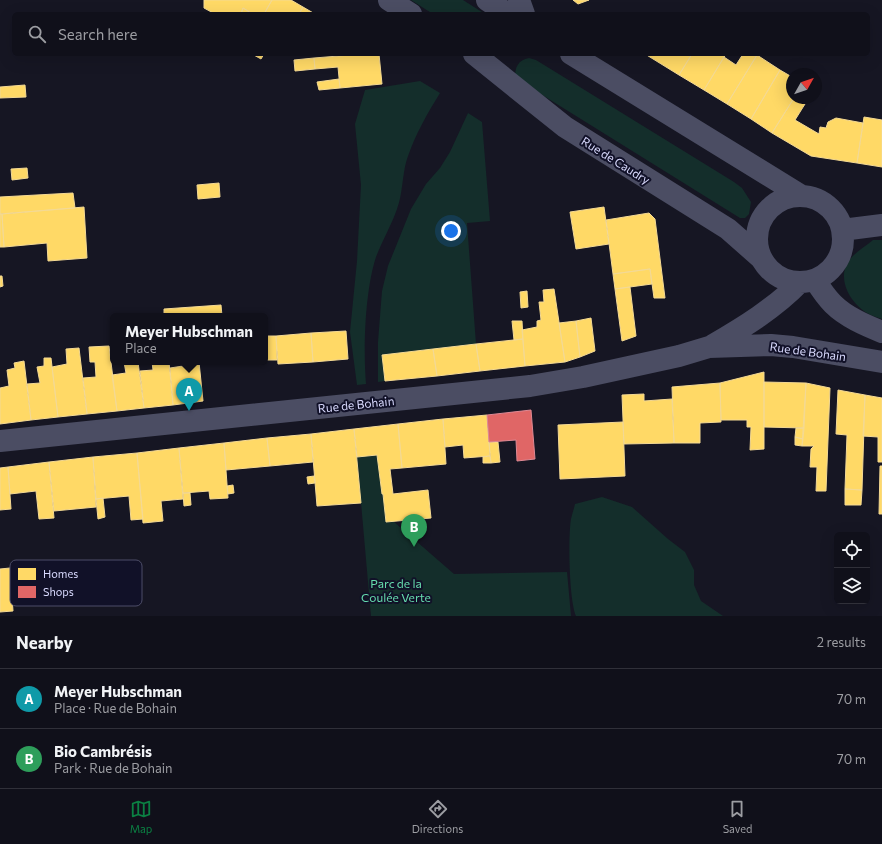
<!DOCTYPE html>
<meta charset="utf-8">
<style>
body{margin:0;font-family:Commissioner,sans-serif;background:#191923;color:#f1f3f6}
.controls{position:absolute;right:12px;bottom:12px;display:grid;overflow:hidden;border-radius:6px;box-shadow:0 4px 16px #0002}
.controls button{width:36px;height:36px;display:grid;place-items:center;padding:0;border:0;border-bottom:1px solid #303039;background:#10101a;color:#f1f3f6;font:20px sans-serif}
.compass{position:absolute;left:786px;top:68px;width:36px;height:36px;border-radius:50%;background:#10101a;box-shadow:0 4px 16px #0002;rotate:50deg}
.you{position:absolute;left:451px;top:231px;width:14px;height:14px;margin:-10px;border:3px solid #fff;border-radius:50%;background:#1a73e8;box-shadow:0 0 0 6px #1a73e833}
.badge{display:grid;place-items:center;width:26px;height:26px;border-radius:50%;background:#0b8043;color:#fff;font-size:13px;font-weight:700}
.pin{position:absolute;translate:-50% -33px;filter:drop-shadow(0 1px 2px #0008)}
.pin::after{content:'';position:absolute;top:21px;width:14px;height:12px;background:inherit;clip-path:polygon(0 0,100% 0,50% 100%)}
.popup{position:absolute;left:110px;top:313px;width:158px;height:52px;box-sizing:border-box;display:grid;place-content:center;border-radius:6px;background:#10101a;filter:drop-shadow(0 1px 3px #0005);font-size:13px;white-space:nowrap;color:#9c9da2}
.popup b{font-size:15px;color:#f1f3f6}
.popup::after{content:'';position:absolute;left:50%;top:100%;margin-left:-8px;border:8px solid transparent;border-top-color:#10101a}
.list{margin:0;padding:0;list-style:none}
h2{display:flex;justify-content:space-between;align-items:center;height:52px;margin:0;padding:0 16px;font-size:17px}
h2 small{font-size:13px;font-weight:400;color:#9c9da2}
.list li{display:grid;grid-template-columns:26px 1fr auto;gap:12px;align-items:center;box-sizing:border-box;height:60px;padding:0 16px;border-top:1px solid #303039}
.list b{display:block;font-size:15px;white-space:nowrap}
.list p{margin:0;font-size:13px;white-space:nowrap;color:#9c9da2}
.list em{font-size:13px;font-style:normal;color:#9c9da2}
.icon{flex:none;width:22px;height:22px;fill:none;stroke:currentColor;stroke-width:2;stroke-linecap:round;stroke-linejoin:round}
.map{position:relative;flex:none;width:882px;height:616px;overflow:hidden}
.search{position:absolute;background:#10101a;box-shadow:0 4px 16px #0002;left:12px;right:12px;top:12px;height:44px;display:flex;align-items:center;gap:10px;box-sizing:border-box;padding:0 14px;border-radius:6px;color:#9c9da2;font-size:15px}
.sheet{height:172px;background:#10101a}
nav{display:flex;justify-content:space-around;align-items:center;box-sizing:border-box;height:56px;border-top:1px solid #303039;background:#10101a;font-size:11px;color:#9c9da2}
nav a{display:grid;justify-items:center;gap:2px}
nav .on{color:#0b8043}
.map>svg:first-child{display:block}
.green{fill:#142e2b}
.homes{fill:#ffd966;stroke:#f4d994}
.shops{fill:#e06666;stroke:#de8994}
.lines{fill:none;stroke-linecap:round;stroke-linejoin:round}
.street{stroke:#4b4d63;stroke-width:22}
.labels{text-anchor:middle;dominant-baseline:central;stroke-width:4;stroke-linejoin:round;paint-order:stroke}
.street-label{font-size:12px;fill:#d9dafe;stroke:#111128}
.park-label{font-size:12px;fill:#66ddae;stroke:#111128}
.key{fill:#111128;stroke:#4d4d68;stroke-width:1}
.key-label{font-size:11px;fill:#d9dafe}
</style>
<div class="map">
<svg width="882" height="616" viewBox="0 0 882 616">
<rect width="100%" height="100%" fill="#161623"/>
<path class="green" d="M411 0H463L485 14H433Z
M529 58 536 60 734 182 742 188 751 202 749 214 745 218H740L515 78C515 67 518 60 529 58Z
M420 81 440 93C427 114 415 135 407 159 402 175 403 193 397 209 391 226 382 241 376 257 365 291 363 348 366 384L357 385 350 332 357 261 361 185 355 124 365 90Z
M468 113 482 122 490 221 467 223 476 344 382 356 385 381 378 382V342L382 291 388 266 411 209 426 184 440 168 450 152Z
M873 240H882V319C877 317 872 316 867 313 849 302 835 276 851 258 857 251 866 246 873 240Z
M377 455 382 494H383L386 522 393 521 454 574 567 572 571 616H371L357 457Z
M602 497 632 507 668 539 685 552 694 570V585L701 601 723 616H576C569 600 568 537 571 519 572 514 574 509 575 504Z"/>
<path class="homes" d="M204 0H272L264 14H253L243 8 241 14H215L204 8Z
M272 0H291L303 7 299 14H264Z
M573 0H589L578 4Z
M303 7 315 14H299Z
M243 8 251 13 250 14H241Z
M252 54H264L261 59Z
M363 54H379L382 84 340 88 338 67 315 69 314 58Z
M645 54H692L679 75Z
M692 54H726L704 90 679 75Z
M743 54H755L757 55 727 104 704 90 724 57 736 65Z
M757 55 780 70 751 119 727 104Z
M314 58 315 69 295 71 294 60Z
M780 70 792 77V98H794L772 133 751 119Z
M339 79 340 88 319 90 317 82Z
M25 85 26 97 0 98V87Z
M794 98 805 104 795 120 819 134 820 127 826 128 828 122 836 118 863 123 857 163 811 156 772 133Z
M796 98H809L805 104Z
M864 117 882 120V167L857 163Z
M27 168 28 178 12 180 11 169Z
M219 183 220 197 198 199 197 185Z
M73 193 75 208 0 214V197Z
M84 207 87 258 48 261 47 243 4 247 2 214Z
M604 207 609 244 576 249 570 212Z
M649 213 655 219 665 298H654L650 269 613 274 606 220Z
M0 214H2L4 247H0Z
M650 269 652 284 615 289 613 274Z
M0 276H2L3 286 0 287Z
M630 287 636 336 622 341 615 289Z
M554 289 565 362 525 366 522 330 537 327V321L541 320 539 302H544L543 290Z
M527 291 528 307 521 308 520 292Z
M221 305 222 316H164V309Z
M591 318 595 351 580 357 576 321Z
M512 321H522L523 339 514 340Z
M576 321 580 357 565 362 559 323Z
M346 331 348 359 313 362 311 333Z
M311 333 313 362 278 364 276 336Z
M265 336H276L277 360H265Z
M523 339 525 366 480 371 476 344Z
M476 344 480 371 437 376 433 349Z
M109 346 117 411 87 414 83 378 96 377 95 362H90L89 347Z
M79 348 87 414 58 417 52 367 67 364 66 349Z
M433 349 437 376 385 381 382 355Z
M44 358H51L58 417 31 420 27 384 40 383 37 367 44 366Z
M24 361 31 420 0 424V388L9 386 7 370 15 368 14 363Z
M124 362H138L144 408 117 411 112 375 126 373Z
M152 362H169L173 405 144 408 140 371 153 370Z
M182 362H199L203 401 173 405 170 368 183 366Z
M224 362H244V364H224Z
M764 372V449L750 450 751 427H747V420H721L720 383Z
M764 382 806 383 804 428 764 427Z
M720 383 721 422 700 423V443H674L672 387Z
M806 383 830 388 826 491H816L817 467H810L811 449 814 446H802Z
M838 390 865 395 862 490 845 489 847 435 836 434Z
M644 394V401L672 399 674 443 624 444 622 395Z
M865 395 882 398V462H878V437L863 436Z
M487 415 490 456 464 458 463 445 445 447 443 419Z
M443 419 446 464 402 468 398 424Z
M623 422 625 476 560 479 558 425Z
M398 424 402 468 390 469 393 494 428 490 431 518 386 522 383 494H382L377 455 357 457 354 429Z
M796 428H804L803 439 795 437Z
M354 429 361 503 317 506 311 434Z
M311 434 313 462 270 466 267 438Z
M795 437 803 439 802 446 795 445Z
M267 438 270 466 226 470 224 443Z
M489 442H498L500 462 491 463Z
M224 443 228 498 210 499 209 491 183 493 179 448Z
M179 448 183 499 161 501 163 521 143 523 137 453Z
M137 453 143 519 131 520 129 496 96 499 93 457Z
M490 456 491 463H483V457Z
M93 457 96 507 54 511 49 462Z
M49 462 54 518 39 519 36 491 10 494 8 467Z
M880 466H882V514H879Z
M8 467 11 509 0 510V468Z
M314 476 315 483 308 484 307 477Z
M233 485 234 493 228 494 227 486Z
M845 489 862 490 861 505H845Z
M183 493H190L191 505 184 506Z
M103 498 105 517 98 519 96 499Z
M10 568 13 611 0 612V569Z"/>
<path class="shops" d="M531 410 535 459 517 461 516 440 489 442 487 415Z"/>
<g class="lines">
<path class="street" d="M389 0 411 14
M487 0 508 14
M519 0 524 14
M474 54 565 127 728 229 762 259
M571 54 802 196
M757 239a43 43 0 1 1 86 0a43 43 0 1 1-86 0Z
M842 230 882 225
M815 280C820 288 826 297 833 304 846 317 865 325 882 332
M713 345C744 327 775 308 800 282
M0 441 530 386 583 377 679 356 709 347 771 345 793 347 882 362"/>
</g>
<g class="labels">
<g class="street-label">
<text transform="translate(616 160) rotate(32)">Rue de Caudry</text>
<text transform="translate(808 351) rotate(8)">Rue de Bohain</text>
<text transform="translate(356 404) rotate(-6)">Rue de Bohain</text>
</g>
<g class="park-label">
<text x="396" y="583">Parc de la<tspan x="396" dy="14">Coulée Verte</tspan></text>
</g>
</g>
<rect x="10" y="560" width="132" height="46" rx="6" class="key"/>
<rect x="18" y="568" width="18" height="12" fill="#ffd966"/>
<rect x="18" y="586" width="18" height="12" fill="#e06666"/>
<g class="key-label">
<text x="43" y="578">Homes</text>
<text x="43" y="596">Shops</text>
</g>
</svg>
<div class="controls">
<button><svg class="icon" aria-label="locate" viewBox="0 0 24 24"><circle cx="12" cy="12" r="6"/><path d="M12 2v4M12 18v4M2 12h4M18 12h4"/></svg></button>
<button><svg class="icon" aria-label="layers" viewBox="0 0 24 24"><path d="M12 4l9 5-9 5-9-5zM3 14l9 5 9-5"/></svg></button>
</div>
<svg class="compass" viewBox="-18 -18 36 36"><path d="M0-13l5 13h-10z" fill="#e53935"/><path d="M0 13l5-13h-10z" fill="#9c9da2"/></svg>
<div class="you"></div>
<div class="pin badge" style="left:189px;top:411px;background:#0f9aa8">A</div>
<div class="popup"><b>Meyer Hubschman</b>Place</div>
<div class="pin badge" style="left:414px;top:547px;background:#2e9e5b">B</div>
<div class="search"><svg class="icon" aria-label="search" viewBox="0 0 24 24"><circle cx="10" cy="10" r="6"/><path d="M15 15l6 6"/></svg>Search here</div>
</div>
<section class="sheet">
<h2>Nearby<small>2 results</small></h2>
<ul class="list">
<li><span class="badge" style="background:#0f9aa8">A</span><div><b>Meyer Hubschman</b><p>Place · Rue de Bohain</p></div><em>70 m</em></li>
<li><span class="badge" style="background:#2e9e5b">B</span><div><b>Bio Cambrésis</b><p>Park · Rue de Bohain</p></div><em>70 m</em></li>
</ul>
</section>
<nav>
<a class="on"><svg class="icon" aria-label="map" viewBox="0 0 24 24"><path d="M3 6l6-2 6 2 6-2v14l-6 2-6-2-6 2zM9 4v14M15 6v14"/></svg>Map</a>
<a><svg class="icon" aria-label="directions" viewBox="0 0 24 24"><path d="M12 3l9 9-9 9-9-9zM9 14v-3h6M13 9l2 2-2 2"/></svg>Directions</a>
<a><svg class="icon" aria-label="saved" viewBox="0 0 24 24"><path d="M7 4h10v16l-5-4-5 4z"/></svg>Saved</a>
</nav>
